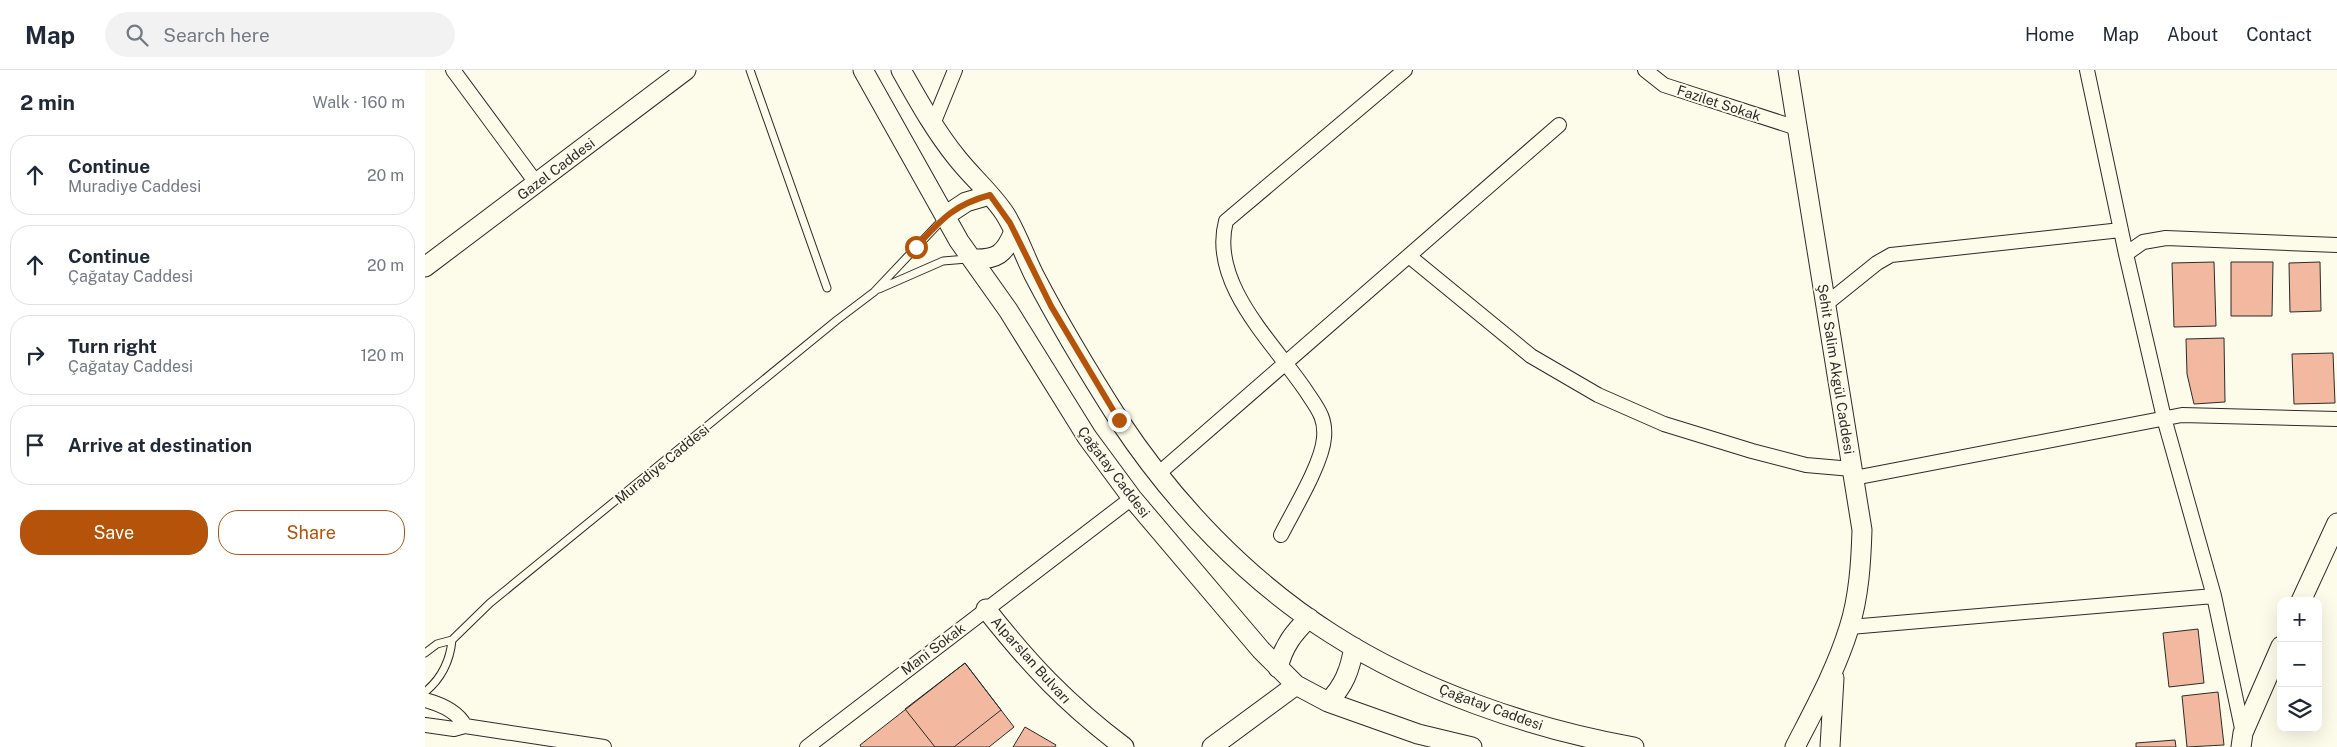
<!DOCTYPE html>
<meta charset="utf-8">
<style>
body{margin:0;font-family:"Public Sans",sans-serif;background:#f2f2f3;color:#1f2937}
.controls{position:absolute;right:15px;bottom:15px;display:grid;overflow:hidden;border-radius:10px;box-shadow:0 5px 20px #0002}
.controls button{width:45px;height:45px;display:grid;place-items:center;padding:0;border:0;border-bottom:1px solid #e0e1e3;background:#fff;color:#1f2937;font:25px sans-serif}
.stop{position:absolute;width:15px;height:15px;margin:-11px;border:4px solid #b45309;border-radius:50%;background:#fff}
.stop.end{background:#b45309;border-color:#fff;box-shadow:0 1px 5px #0008}
.list{margin:0;padding:0;list-style:none}
h2{display:flex;justify-content:space-between;align-items:center;height:65px;margin:0;padding:0 20px;font-size:21px}
h2 small{font-size:16px;font-weight:400;color:#747a83}
.list li{display:grid;grid-template-columns:32px 1fr auto;gap:15px;align-items:center;box-sizing:border-box;height:80px;margin:0 10px 10px;padding:0 10px;border:1px solid #e0e1e3;border-radius:20px}
.list b{display:block;font-size:19px;white-space:nowrap}
.list p{margin:0;font-size:16px;white-space:nowrap;color:#747a83}
.list em{font-size:16px;font-style:normal;color:#747a83}
.actions{display:flex;gap:10px;padding:15px 20px}
.actions a{flex:1;padding:11px 0;border:1px solid #b45309;border-radius:20px;text-align:center;font-size:18px;color:#b45309}
.actions .main{background:#b45309;color:#fff}
.icon{flex:none;width:28px;height:28px;fill:none;stroke:currentColor;stroke-width:2;stroke-linecap:round;stroke-linejoin:round}
.map{position:relative;flex:none;width:1912px;height:677px;overflow:hidden}
header{display:flex;align-items:center;gap:30px;box-sizing:border-box;height:70px;padding:0 25px;background:#fff;border-bottom:1px solid #e0e1e3}
header strong{font-size:24px}
nav{display:flex;gap:28px;margin-inline-start:auto;font-size:18px}
.search{width:350px;height:45px;background:#f2f2f3;display:flex;align-items:center;gap:12px;box-sizing:border-box;padding:0 18px;border-radius:28px;color:#747a83;font-size:19px}
main{display:flex}
aside{flex:1;background:#fff}
.map>svg:first-child{display:block}
.building{fill:#f2b8a0;stroke:#2b2b2b}
.lines{fill:none;stroke-linecap:round;stroke-linejoin:round}
.lane-casing{stroke:#2b2b2b;stroke-width:9}
.street-casing{stroke:#2b2b2b;stroke-width:16}
.secondary-casing{stroke:#2b2b2b;stroke-width:21}
.lane{stroke:#fdfbea;stroke-width:7}
.street{stroke:#fdfbea;stroke-width:14}
.secondary{stroke:#fdfbea;stroke-width:19}
.route{stroke:#b45309;stroke-width:6}
.labels{text-anchor:middle;dominant-baseline:central;stroke-width:4;stroke-linejoin:round;paint-order:stroke}
.street-label{font-size:14px;fill:#2b2b2b;stroke:#fdfbea}
</style>
<header>
<strong>Map</strong>
<div class="search"><svg class="icon" aria-label="search" viewBox="0 0 24 24"><circle cx="10" cy="10" r="6"/><path d="M15 15l6 6"/></svg>Search here</div>
<nav><a>Home</a><a>Map</a><a>About</a><a>Contact</a></nav>
</header>
<main>
<aside>
<h2>2 min<small>Walk · 160 m</small></h2>
<ul class="list">
<li><svg class="icon" aria-label="ahead" viewBox="0 0 24 24"><path d="M12 20V5M6 11l6-6 6 6"/></svg><div><b>Continue</b><p>Muradiye Caddesi</p></div><em>20 m</em></li>
<li><svg class="icon" aria-label="ahead" viewBox="0 0 24 24"><path d="M12 20V5M6 11l6-6 6 6"/></svg><div><b>Continue</b><p>Çağatay Caddesi</p></div><em>20 m</em></li>
<li><svg class="icon" aria-label="right" viewBox="0 0 24 24"><path d="M7 20v-9h11M14 6l5 5-5 5"/></svg><div><b>Turn right</b><p>Çağatay Caddesi</p></div><em>120 m</em></li>
<li><svg class="icon" aria-label="arrive" viewBox="0 0 24 24"><path d="M6 21V4h12l-3 4 3 4H6"/></svg><div><b>Arrive at destination</b></div></li>
</ul>
<div class="actions"><a class="main">Save</a><a>Share</a></div>
</aside>
<div class="map">
<svg width="1912" height="677" viewBox="0 0 1912 677">
<rect width="100%" height="100%" fill="#fdfbea"/>
<path class="building" d="M1789 192 1791 256 1749 257 1747 193Z
M1806 192H1848L1847 246H1806Z
M1895 192 1896 241 1865 242 1864 193Z
M1799 268 1800 332 1769 334 1762 304 1761 269Z
M1908 283 1910 333 1869 334 1867 284Z
M1773 559 1779 613 1744 617 1738 563Z
M540 593 576 640 529 677H510L480 639Z
M540 593 589 657 564 677H436L435 675Z
M1793 622 1799 675 1762 677 1757 626Z
M600 657 631 675 630 677H588Z
M1750 670 1751 677H1711V673Z"/>
<g class="lines">
<defs>
<path id="lane" d="M325 0 402 218
M454 219 518 191 542 189
M0 583 12 574 27 570 65 533 412 250 449 222 519 148
M0 622C16 609 25 591 27 570"/>
<path id="street" d="M28 0 112 114
M1220 0 1239 15 1372 58
M1662 0 1701 184 1739 348 1789 526 1818 663
M508 54 530 0
M1701 184 1718 172 1741 168 1912 175
M984 186 1106 286 1173 325 1239 354 1327 381 1381 395 1427 399
M1401 234 1452 193 1466 185 1696 160
M733 404 1134 55
M1429 408 1757 345 1912 349
M856 465C868 441 897 394 899 368 901 347 892 338 881 321 849 273 784 214 801 151L980 0
M1425 557 1789 526
M0 630C15 634 33 642 40 656
M0 655 29 659 40 656 179 677
M382 677 707 428"/>
<path id="secondary" d="M438 0 534 171 583 240 662 367 707 428 836 580 871 615 903 632 993 664 1047 677
M476 0C493 30 510 61 532 88 547 107 567 124 580 144 592 163 599 185 609 205 635 255 664 303 694 350 749 433 822 510 907 564 994 620 1107 659 1209 677
M1363 0 1437 460C1436 492 1434 527 1424 558 1411 600 1390 638 1370 677
M520 146 541 132 565 125
M547 189C572 190 580 184 589 161
M0 197 261 0
M1876 531 1912 453
M561 539C605 595 642 634 699 677
M853 598C858 577 868 563 884 548
M903 632C919 616 925 600 929 577
M787 677 871 615
M1405 677 1409 608
M1816 677 1818 663 1856 576"/>
</defs>
<use href="#lane" class="lane-casing"/>
<use href="#street" class="street-casing"/>
<use href="#secondary" class="secondary-casing"/>
<use href="#lane" class="lane"/>
<use href="#street" class="street"/>
<use href="#secondary" class="secondary"/>
</g>
<g class="lines">
<path class="route" d="M491 177C516 150 528 135 565 125L585 153 626 236 694 350"/>
</g>
<g class="labels">
<g class="street-label">
<text transform="translate(1294 33) rotate(18)">Fazilet Sokak</text>
<text transform="translate(131 99) rotate(-37)">Gazel Caddesi</text>
<text transform="translate(1411 299) rotate(81)">Şehit Salim Akgül Caddesi</text>
<text transform="translate(237 394) rotate(-39)">Muradiye Caddesi</text>
<text transform="translate(689 402) rotate(53)">Çağatay Caddesi</text>
<text transform="translate(508 579) rotate(-37)">Mani Sokak</text>
<text transform="translate(606 590) rotate(48)">Alparslan Bulvarı</text>
<text transform="translate(1066 637) rotate(20)">Çağatay Caddesi</text>
</g>
</g>
</svg>
<div class="controls">
<button>+</button>
<button>−</button>
<button><svg class="icon" aria-label="layers" viewBox="0 0 24 24"><path d="M12 4l9 5-9 5-9-5zM3 14l9 5 9-5"/></svg></button>
</div>
<div class="stop" style="left:491px;top:177px"></div>
<div class="stop end" style="left:694px;top:350px"></div>
</div>
</main>
